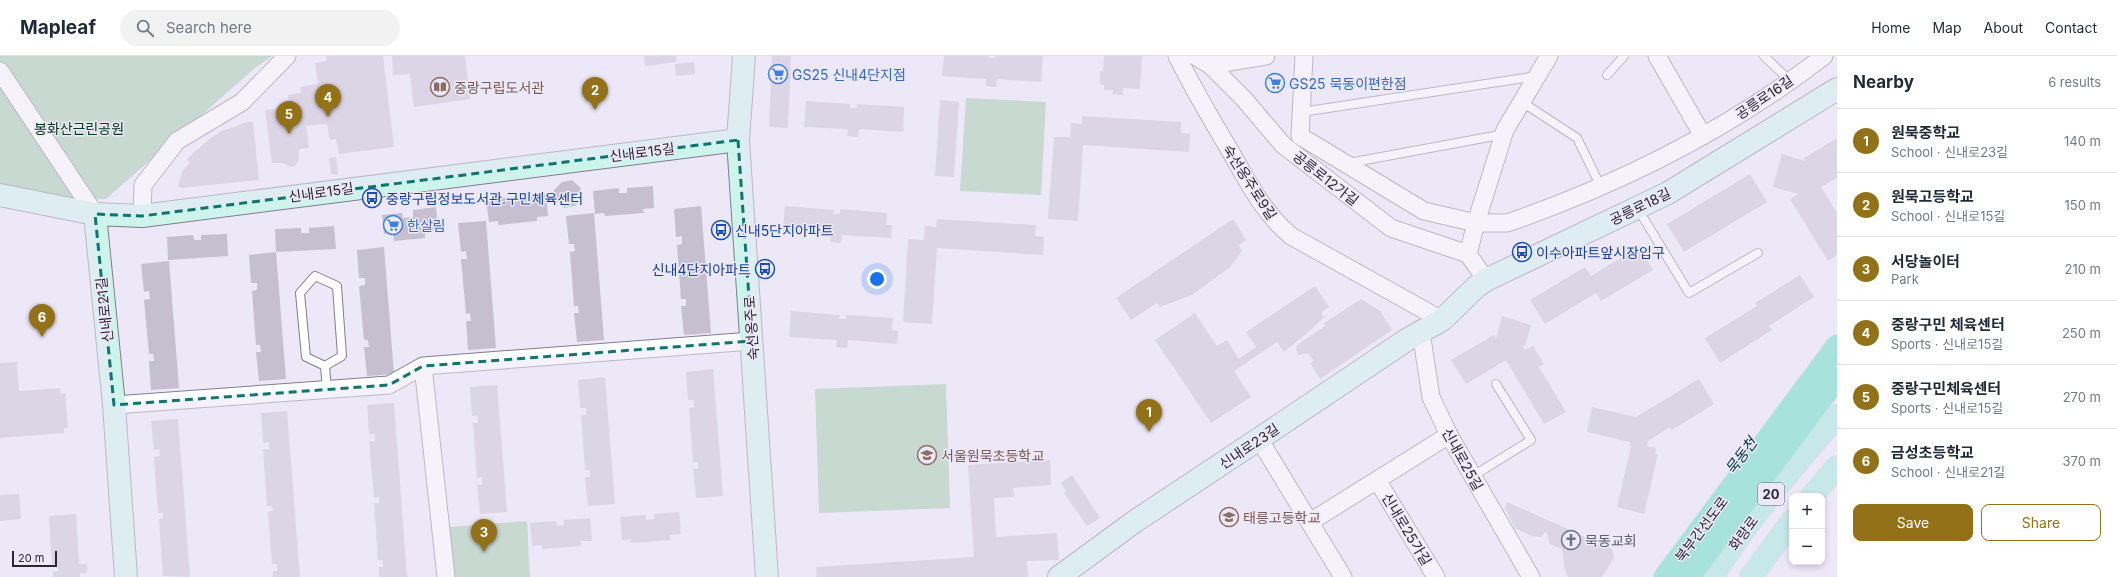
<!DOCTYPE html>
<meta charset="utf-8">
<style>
body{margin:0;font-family:Inter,"Noto Sans KR",sans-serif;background:#f2f2f3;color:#1f2937}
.controls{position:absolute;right:12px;bottom:12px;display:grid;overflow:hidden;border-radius:8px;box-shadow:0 2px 6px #0003}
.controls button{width:36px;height:36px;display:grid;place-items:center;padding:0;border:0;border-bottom:1px solid #e0e1e3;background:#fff;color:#1f2937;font:20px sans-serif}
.scale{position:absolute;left:12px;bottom:10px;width:45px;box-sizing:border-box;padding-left:4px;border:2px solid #2a282e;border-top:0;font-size:11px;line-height:14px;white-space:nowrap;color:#2a282e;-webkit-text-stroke:3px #ede8f8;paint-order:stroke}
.you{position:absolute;left:877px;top:223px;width:14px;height:14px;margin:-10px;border:3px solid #fff;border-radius:50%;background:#1a73e8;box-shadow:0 0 0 6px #1a73e833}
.badge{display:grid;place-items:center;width:26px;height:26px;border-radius:50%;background:#927118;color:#fff;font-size:13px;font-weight:700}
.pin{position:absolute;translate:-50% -33px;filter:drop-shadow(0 1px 2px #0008)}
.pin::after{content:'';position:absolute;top:21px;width:14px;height:12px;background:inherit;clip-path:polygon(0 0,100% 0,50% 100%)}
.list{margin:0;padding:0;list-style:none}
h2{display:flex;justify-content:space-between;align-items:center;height:52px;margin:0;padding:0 16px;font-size:17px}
h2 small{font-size:13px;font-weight:400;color:#747a83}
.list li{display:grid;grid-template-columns:26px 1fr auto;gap:12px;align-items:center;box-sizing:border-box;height:64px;padding:0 16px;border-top:1px solid #e0e1e3}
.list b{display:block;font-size:15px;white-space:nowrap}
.list p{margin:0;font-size:13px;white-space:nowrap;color:#747a83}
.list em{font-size:13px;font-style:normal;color:#747a83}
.actions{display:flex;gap:8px;padding:12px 16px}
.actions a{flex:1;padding:9px 0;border:1px solid #927118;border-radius:8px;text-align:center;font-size:14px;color:#927118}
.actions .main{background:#927118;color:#fff}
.icon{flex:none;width:22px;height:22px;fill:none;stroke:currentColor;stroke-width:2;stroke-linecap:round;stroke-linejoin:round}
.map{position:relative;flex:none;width:1837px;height:521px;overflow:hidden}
header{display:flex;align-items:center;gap:24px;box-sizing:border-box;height:56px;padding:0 20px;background:#fff;border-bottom:1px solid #e0e1e3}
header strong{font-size:19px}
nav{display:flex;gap:22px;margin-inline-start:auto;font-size:14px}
.search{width:280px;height:36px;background:#f2f2f3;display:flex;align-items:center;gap:10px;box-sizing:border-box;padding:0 14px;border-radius:22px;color:#747a83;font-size:15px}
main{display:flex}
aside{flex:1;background:#fff}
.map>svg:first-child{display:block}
.green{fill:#9ac7a1}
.building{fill:#c5bfd0}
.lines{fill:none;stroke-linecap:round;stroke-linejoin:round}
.lane-casing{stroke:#827d8c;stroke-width:10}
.street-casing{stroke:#827d8c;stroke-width:19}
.secondary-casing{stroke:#827d8c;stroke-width:24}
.primary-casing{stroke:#d0d0d1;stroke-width:24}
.highway-casing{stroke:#d0d0d1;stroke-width:24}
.lane{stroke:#fff;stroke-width:8}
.street{stroke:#fff;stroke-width:17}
.secondary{stroke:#ccf4eb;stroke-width:22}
.primary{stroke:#98e9d6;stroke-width:22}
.highway{stroke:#54dbbb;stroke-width:22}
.marked{fill:none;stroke:#0f766e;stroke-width:3;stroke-dasharray:8 5;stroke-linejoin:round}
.labels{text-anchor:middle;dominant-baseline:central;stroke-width:3;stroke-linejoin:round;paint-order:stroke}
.shield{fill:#ede8f8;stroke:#64626b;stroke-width:1}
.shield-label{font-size:13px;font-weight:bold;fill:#2a282e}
.shop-label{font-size:14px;fill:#366cbe;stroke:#ede8f8;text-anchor:start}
.education-label{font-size:14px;fill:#785e54;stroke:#ede8f8;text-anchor:start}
.street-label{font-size:14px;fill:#2a282e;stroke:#ede8f8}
.park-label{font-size:14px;fill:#003a13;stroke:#ede8f8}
.transit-label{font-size:14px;fill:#164399;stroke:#ede8f8;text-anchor:start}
.worship-label{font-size:14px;fill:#5b616d;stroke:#ede8f8;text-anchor:start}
.water-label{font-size:15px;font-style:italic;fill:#003845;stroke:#ede8f8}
</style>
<header>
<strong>Mapleaf</strong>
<div class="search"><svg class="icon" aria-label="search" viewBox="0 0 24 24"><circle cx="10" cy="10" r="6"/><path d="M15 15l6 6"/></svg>Search here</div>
<nav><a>Home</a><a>Map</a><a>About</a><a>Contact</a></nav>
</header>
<main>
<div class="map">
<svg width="1837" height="521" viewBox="0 0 1837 521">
<rect width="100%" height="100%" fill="#ede8f8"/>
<path class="green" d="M0 0H272L255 12 106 143 80 144 0 133Z
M966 42 1046 46 1041 139 960 135Z
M946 328 950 452 819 457 815 333Z
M527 465 530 521H440L437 472Z"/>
<path class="building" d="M326 0H383L394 91 339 98 336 83 330 84 327 68 306 70 309 92 299 93V103L296 109 292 111 282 107H272L265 54 290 51 288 39 301 37 300 31 318 28 315 7 327 5Z
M392 0H465L470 43 414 51 410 18 393 19Z
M644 0H676V6L645 10Z
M772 0H791L788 72 769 71Z
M944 0H989V2H995V0H1043L1041 26 997 23 996 31 986 30V23L942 20Z
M1104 0H1142L1140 33 1123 32V39L1112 38 1113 34H1104V29L1100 28V15L1103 16Z
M694 6 695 18 676 20 675 8Z
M940 44 959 46 954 121 935 120Z
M806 45 850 48V52H857V48L904 51 903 76 859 73 858 81 847 80 848 73 804 71Z
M1082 60 1181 66V77L1190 78 1189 96 1083 89 1078 165 1048 163 1054 81H1070L1071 67 1082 68Z
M247 66H253L259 124 180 132 178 129 182 116 189 107 187 103 209 83 222 75Z
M1837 82V122L1821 131 1837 157V199L1828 205 1790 143 1798 138 1773 131 1782 98 1805 105 1804 102Z
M336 101 338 118H331L329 102Z
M1750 118 1767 146 1684 196 1667 168Z
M572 124 580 131 582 142 575 150 564 152 556 144 554 134 562 126Z
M653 130 654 152 643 153 644 157 605 160 604 157 595 158 593 135 619 132V137H627V132Z
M546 138 548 160 537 161V165L498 169V165L489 166 486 143 512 141 513 146 521 145 520 140Z
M701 150 711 277 684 279 681 250H686V243H681L677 189 682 188V180L676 181 674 153Z
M785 150 834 154 833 158H840V153L887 157 886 169H892L891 182 842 179 841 187 830 186 831 179 783 176Z
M436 151 438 173 425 175V182L394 185 393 177 384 178 382 159 402 157 403 162 413 161V154Z
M594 157 604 284 577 286 574 257H579L578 250H574L570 196 575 195 574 188H569L566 160Z
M937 163 1036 169 1035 180 1044 181 1043 199 937 192 932 268 903 266 908 183 924 184 925 170 936 171Z
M1233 163 1246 184 1239 189 1242 195 1230 211 1192 239 1160 251 1157 247 1131 264 1116 242Z
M486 165 496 292 468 294 466 265H471L470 257 466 258 461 203H467L466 195 461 196 458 167Z
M334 170 336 193 276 196 275 173 301 172V177H309V172Z
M227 178 228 200 168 204 167 181 193 179 194 184H201V179Z
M384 191 394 318 367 320 364 291H369L368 284H364L359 230 365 229V222H359L357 194Z
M1639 191 1653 214 1601 245 1596 237 1545 268 1530 244 1585 211 1591 220Z
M276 196 286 323 259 325 256 296H261L260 289H256L252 235 257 234V227H251L249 199Z
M169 205 179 332 151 334 149 305H154L153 298H149L144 244 150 243 149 235 144 236 141 208Z
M1800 219 1814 241 1769 270 1772 274 1720 307 1705 282 1757 250 1755 247Z
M1315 230 1329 251 1321 257 1324 261 1314 271 1284 296 1277 286 1234 315 1251 341 1211 367 1155 284 1195 257 1217 290 1227 284 1239 303 1256 291 1246 276Z
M1361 243 1380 255 1392 274 1320 323 1310 307 1314 305 1308 297 1299 299 1296 294 1297 289 1325 270 1324 267Z
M791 255 840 259 839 263H846V259L893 262 892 274 898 275 897 288 848 284 847 292 836 291 837 284 789 281Z
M1502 260 1531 269 1525 290 1522 289 1525 294 1533 290 1544 308 1539 311 1566 356 1544 368 1506 304 1466 328 1451 304 1494 279 1496 283Z
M17 306 19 335 60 332 61 338 65 337 68 372H64V377L0 382V307Z
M713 313 723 440 696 442 693 413H698V406H693L689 352 694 351V344H688L686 316Z
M605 321 615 448 588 450 585 421H590V414H585L581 360 586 359V352H580L578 324Z
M1699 323 1714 348 1672 374 1670 371 1648 385 1647 390 1656 392 1655 398H1658L1644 458 1617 451 1631 390H1629L1630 386 1587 376 1592 351 1636 361Z
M497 329 507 456 480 458 477 429H482V421L477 422 473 367H478V359L472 360 470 331Z
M394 347 407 521H379V511H383V504H378L374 447H379V441L374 442 369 385H375V378H369L367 349Z
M287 355 300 521H273V515H277V508H272L268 456 273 455 272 450H267L263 393H269V386L263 387 261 357Z
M178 363 190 521 163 520 159 463 163 462V457H158L154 401 160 400 159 393 154 394 151 365Z
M1050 404 1051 429 1013 432 1014 441 994 442 996 481 1057 477 1059 504 1027 505 1028 521H817L816 511 974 501 968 409Z
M1072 419 1100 462 1087 470 1064 437 1066 435 1061 427Z
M19 438 21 463 0 465V439Z
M1507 446 1612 493 1614 502 1602 521H1568L1565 515 1562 493 1550 488 1546 475 1541 481 1532 480 1515 472 1505 452Z
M679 456 681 478 670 479 671 484 631 487V483L622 484 620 461 646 459V464L654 463V458Z
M76 458 79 508H87V517H80V521H53V516L58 515V508H52L49 460Z
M590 462 592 485H581V490L542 493V489L532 490 530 467 556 465 557 470 564 469V464Z"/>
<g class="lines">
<defs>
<path id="lane" d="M1764 0 1790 25
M1607 19 1624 0
M1522 46 1577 82 1601 131
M1302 56 1537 20
M1349 107 1505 78
M1638 153 1689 237 1758 197
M325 310 306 301 300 237 315 220 337 230 342 300 325 310 327 334
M1473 420 1531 384 1496 328"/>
<path id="street" d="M1177 0C1193 32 1211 63 1229 93 1247 124 1263 157 1291 180L1442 264
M1195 0 1210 9 1266 0
M1304 0 1300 80 1424 155 1476 167H1507L1516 164C1626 125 1731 72 1824 0
M1657 0 1703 80
M1210 9 1244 43 1283 89 1391 172 1468 198
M0 15 95 158
M142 160 143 129 177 85 242 46 287 0
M1486 224 1468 198 1476 167 1505 74 1549 0
M1421 276 1431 341 1449 379 1531 521
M423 310 446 521
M114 349 389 329 423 310 752 285
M1259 383 1343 521
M1377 424 1436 521
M1310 466 1449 379"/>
<path id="secondary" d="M744 0 738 84 767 521
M0 139 95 158 142 160 738 84
M95 158 114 349 126 521
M1059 521 1134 466 1259 383 1408 283 1442 264 1476 231 1486 224 1668 137 1837 33"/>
<path id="primary" d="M1812 440 1837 411
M1712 521C1748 464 1792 411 1837 360
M1751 521 1792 465"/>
<path id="highway" d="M1665 521 1837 290
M1689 521 1837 322"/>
</defs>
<use href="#lane" class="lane-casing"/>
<use href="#street" class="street-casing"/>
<use href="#secondary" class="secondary-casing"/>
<use href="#primary" class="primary-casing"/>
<use href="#highway" class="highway-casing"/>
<use href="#lane" class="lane"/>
<use href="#street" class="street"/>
<use href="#secondary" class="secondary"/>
<use href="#primary" class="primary"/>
<use href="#highway" class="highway"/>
</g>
<path d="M0 0H1837V521H0ZM738 84 752 285 423 310 389 329 114 349 95 158 142 160Z" fill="#ede8f8" fill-opacity=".55" fill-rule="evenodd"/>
<path class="marked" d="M738 84 752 285 423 310 389 329 114 349 95 158 142 160Z"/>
<defs>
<symbol id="supermarket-ring" viewBox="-11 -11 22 22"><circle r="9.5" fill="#ede8f8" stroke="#3f7fe0" stroke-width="1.5"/><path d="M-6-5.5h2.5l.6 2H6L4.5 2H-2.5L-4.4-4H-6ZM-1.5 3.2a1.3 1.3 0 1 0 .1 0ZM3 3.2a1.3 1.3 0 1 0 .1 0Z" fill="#3f7fe0"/></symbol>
<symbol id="library-ring" viewBox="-11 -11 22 22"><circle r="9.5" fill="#ede8f8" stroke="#8d6e63" stroke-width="1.5"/><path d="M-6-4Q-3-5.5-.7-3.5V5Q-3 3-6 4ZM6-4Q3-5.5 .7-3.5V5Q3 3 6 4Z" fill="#8d6e63"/></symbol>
<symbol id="bus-ring" viewBox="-11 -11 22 22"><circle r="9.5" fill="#ede8f8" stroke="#1a4fb4" stroke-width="1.5"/><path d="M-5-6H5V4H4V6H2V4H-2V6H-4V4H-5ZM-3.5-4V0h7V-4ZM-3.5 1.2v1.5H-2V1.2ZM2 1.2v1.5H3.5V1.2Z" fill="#1a4fb4"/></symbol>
<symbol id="school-ring" viewBox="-11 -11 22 22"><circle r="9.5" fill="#ede8f8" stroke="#8d6e63" stroke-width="1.5"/><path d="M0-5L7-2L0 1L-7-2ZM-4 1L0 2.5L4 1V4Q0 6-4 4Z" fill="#8d6e63"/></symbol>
<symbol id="church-ring" viewBox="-11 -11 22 22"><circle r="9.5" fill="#ede8f8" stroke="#6b7280" stroke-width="1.5"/><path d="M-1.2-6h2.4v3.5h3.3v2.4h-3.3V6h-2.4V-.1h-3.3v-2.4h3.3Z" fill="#6b7280"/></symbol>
</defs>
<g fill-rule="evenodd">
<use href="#supermarket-ring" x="767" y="7" width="22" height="22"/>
<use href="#supermarket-ring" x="1264" y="16" width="22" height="22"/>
<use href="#library-ring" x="429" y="20" width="22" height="22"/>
<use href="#bus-ring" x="361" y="131" width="22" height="22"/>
<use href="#supermarket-ring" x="382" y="158" width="22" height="22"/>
<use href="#bus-ring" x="710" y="163" width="22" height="22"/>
<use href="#bus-ring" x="1511" y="185" width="22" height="22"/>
<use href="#bus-ring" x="754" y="202" width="22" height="22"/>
<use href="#school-ring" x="916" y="388" width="22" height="22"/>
<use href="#school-ring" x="1218" y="450" width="22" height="22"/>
<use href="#church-ring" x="1560" y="473" width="22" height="22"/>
</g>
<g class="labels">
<rect class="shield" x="1758" y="427" width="26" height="22" rx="3"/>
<g class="shield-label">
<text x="1771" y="438">20</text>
</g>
<g class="shop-label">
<text x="792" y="18">GS25 신내4단지점</text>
<text x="1289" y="27">GS25 묵동이편한점</text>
<text x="407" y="169">한살림</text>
</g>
<g class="education-label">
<text x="454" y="31">중랑구립도서관</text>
<text x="941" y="399">서울원묵초등학교</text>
<text x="1243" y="461">태릉고등학교</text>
</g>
<g class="street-label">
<text transform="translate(1764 41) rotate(-34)">공릉로16길</text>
<text transform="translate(642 96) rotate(-7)">신내로15길</text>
<text transform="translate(1326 122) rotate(38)">공릉로12가길</text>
<text transform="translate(1250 126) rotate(57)">숙선옹주로9길</text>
<text transform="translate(321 136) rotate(-8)">신내로15길</text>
<text transform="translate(1640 150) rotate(-26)">공릉로18길</text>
<text transform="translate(104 254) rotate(-96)">신내로21길</text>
<text transform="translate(751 272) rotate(-94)">숙선옹주로</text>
<text transform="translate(1249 390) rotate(-34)">신내로23길</text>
<text transform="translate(1463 403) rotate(61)">신내로25길</text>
<text transform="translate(1407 473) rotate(59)">신내로25가길</text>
<text transform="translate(1701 473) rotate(-53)">북부간선도로</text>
<text transform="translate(1743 477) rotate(-54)">화랑로</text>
</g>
<g class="park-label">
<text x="79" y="72">봉화산근린공원</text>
</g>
<g class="transit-label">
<text x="386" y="142">중랑구립정보도서관.구민체육센터</text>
<text x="735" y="174">신내5단지아파트</text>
<text x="1536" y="196">이수아파트앞시장입구</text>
<text x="751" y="213" text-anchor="end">신내4단지아파트</text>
</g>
<g class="worship-label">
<text x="1585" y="484">묵동교회</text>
</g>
<g class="water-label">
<text transform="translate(1741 400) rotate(-53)">묵동천</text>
</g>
</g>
</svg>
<div class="controls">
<button>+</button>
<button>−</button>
</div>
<div class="scale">20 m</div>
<div class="you"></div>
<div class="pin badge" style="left:1149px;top:376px">1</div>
<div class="pin badge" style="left:595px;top:54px">2</div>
<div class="pin badge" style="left:484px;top:496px">3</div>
<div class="pin badge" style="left:328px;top:61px">4</div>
<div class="pin badge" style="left:289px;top:78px">5</div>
<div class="pin badge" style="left:42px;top:281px">6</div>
</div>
<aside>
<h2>Nearby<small>6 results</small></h2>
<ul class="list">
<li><span class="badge">1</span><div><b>원묵중학교</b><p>School · 신내로23길</p></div><em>140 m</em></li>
<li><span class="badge">2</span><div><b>원묵고등학교</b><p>School · 신내로15길</p></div><em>150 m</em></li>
<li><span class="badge">3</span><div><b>서당놀이터</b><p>Park</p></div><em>210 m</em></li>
<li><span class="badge">4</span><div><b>중랑구민 체육센터</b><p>Sports · 신내로15길</p></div><em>250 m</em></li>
<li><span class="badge">5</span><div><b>중랑구민체육센터</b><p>Sports · 신내로15길</p></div><em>270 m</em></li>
<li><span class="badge">6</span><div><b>금성초등학교</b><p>School · 신내로21길</p></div><em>370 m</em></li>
</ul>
<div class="actions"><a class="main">Save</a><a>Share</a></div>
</aside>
</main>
